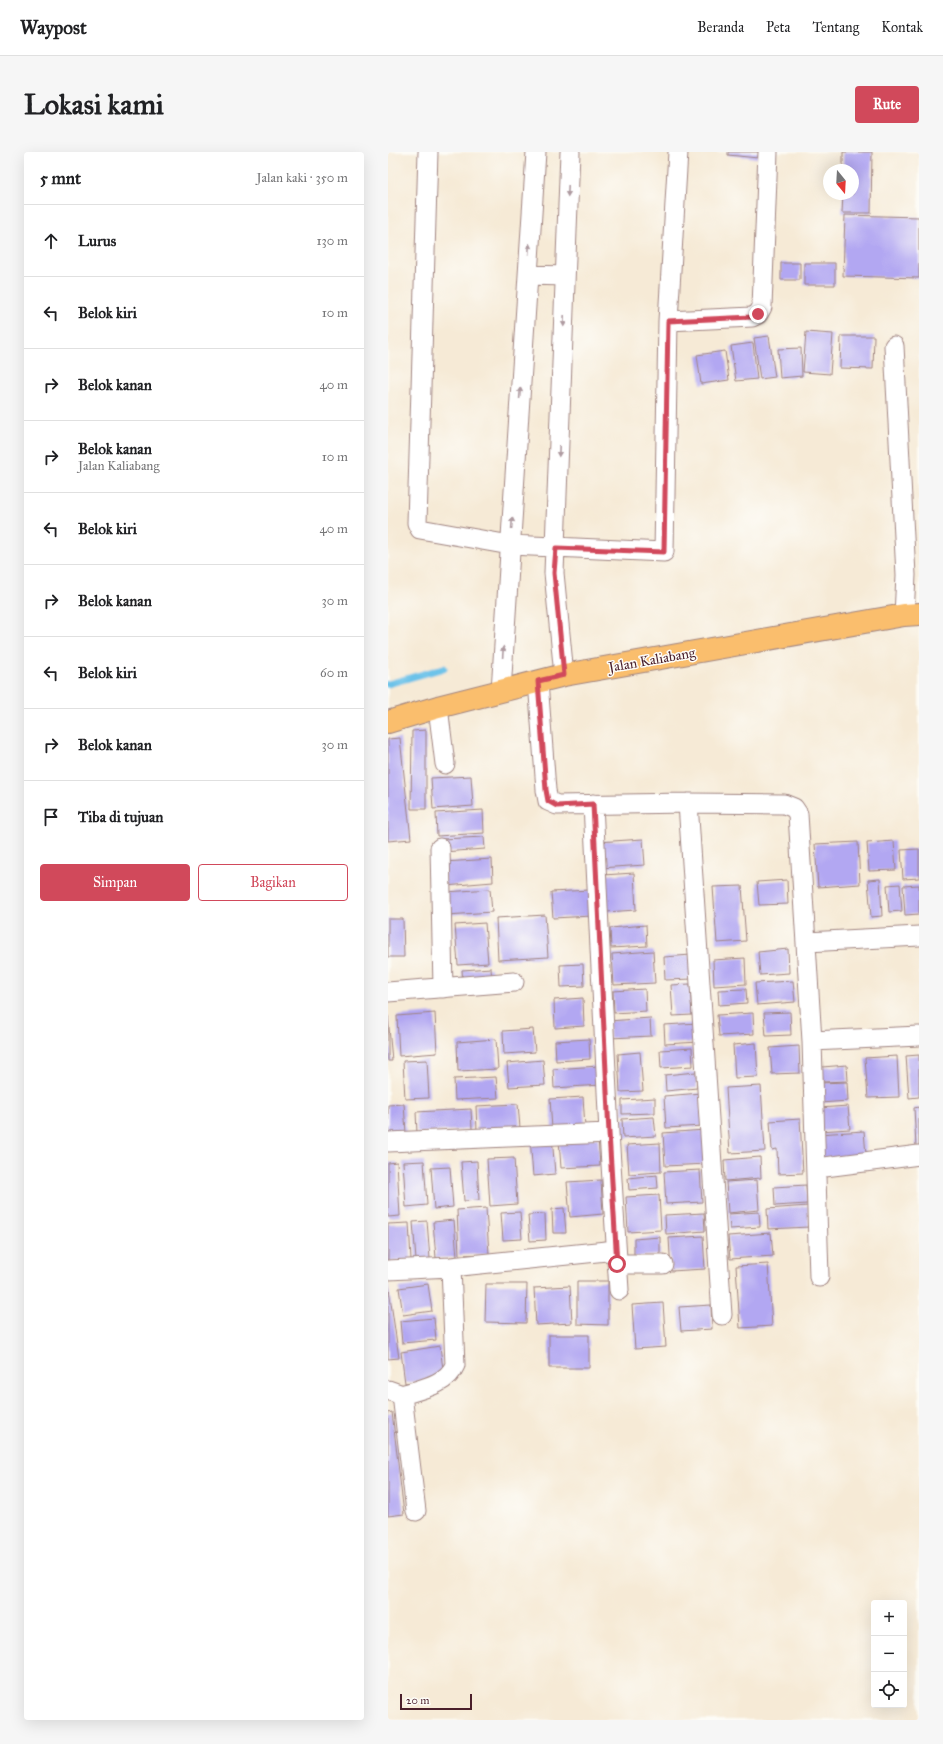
<!DOCTYPE html>
<html lang="id">
<meta charset="utf-8">
<style>
body{margin:0;font-family:"IM FELL Great Primer",serif;background:#f6f6f6;color:#202124}
.controls{position:absolute;right:12px;bottom:12px;display:grid;overflow:hidden;border-radius:4px;box-shadow:0 4px 16px #0002}
.controls button{width:36px;height:36px;display:grid;place-items:center;padding:0;border:0;border-bottom:1px solid #e0e0e0;background:#fff;color:#202124;font:20px sans-serif}
.compass{position:absolute;left:435px;top:12px;width:36px;height:36px;border-radius:50%;background:#fff;box-shadow:0 4px 16px #0002;rotate:162deg}
.scale{position:absolute;left:12px;bottom:10px;width:72px;box-sizing:border-box;padding-left:4px;border:2px solid #4a1f2b;border-top:0;font-size:11px;line-height:14px;white-space:nowrap;color:#4a1f2b;-webkit-text-stroke:3px #fdfcf7;paint-order:stroke}
.stop{position:absolute;width:12px;height:12px;margin:-9px;border:3px solid #d1495b;border-radius:50%;background:#fff}
.stop.end{background:#d1495b;border-color:#fff;box-shadow:0 1px 4px #0008}
.list{margin:0;padding:0;list-style:none}
h2{display:flex;justify-content:space-between;align-items:center;height:52px;margin:0;padding:0 16px;font-size:17px}
h2 small{font-size:13px;font-weight:400;color:#757577}
.list li{display:grid;grid-template-columns:26px 1fr auto;gap:12px;align-items:center;box-sizing:border-box;height:72px;padding:0 16px;border-top:1px solid #e0e0e0}
.list b{display:block;font-size:15px;white-space:nowrap}
.list p{margin:0;font-size:13px;white-space:nowrap;color:#757577}
.list em{font-size:13px;font-style:normal;color:#757577}
.actions{display:flex;gap:8px;padding:12px 16px}
.actions a{flex:1;padding:9px 0;border:1px solid #d1495b;border-radius:4px;text-align:center;font-size:14px;color:#d1495b}
.actions .main{background:#d1495b;color:#fff}
.icon{flex:none;width:22px;height:22px;fill:none;stroke:currentColor;stroke-width:2;stroke-linecap:round;stroke-linejoin:round}
.map{position:relative;flex:none;width:531px;height:1568px;overflow:hidden;border-radius:4px}
header{display:flex;align-items:center;gap:24px;box-sizing:border-box;height:56px;padding:0 20px;background:#fff;border-bottom:1px solid #e0e0e0}
header strong{font-size:19px}
nav{display:flex;gap:22px;margin-inline-start:auto;font-size:14px}
.intro{display:flex;align-items:center;justify-content:space-between;box-sizing:border-box;height:96px;padding:0 24px}
h1{margin:0;font-size:28px}
.button{padding:10px 18px;border-radius:4px;background:#d1495b;color:#fff;font-size:14px;font-weight:700}
main{display:flex;gap:24px;padding:0 24px}
aside{flex:1;background:#fff;border-radius:4px;box-shadow:0 4px 16px #0002}
.map>svg:first-child{display:block}
.lines{fill:none;stroke-linecap:round;stroke-linejoin:round}
.stream{stroke:#6cc2e9;stroke-width:7}
.building{fill:#b2a7f2}
.street-casing{stroke:#a08480;stroke-width:21}
.primary-casing{stroke:#a08480;stroke-width:24}
.street{stroke:#fff;stroke-width:19}
.primary{stroke:#fabe6d;stroke-width:22}
.oneway{fill:#ae9aa0}
.route{stroke:#d1495b;stroke-width:5}
.labels{text-anchor:middle;dominant-baseline:central;stroke-width:3;stroke-linejoin:round;paint-order:stroke}
.street-label{font-size:14px;fill:#4a1f2b;stroke:#fdfcf7}
</style>
<header>
<strong>Waypost</strong>
<nav><a>Beranda</a><a>Peta</a><a>Tentang</a><a>Kontak</a></nav>
</header>
<div class="intro"><h1>Lokasi kami</h1><a class="button">Rute</a></div>
<main>
<aside>
<h2>5 mnt<small>Jalan kaki · 350 m</small></h2>
<ul class="list">
<li><svg class="icon" aria-label="ahead" viewBox="0 0 24 24"><path d="M12 20V5M6 11l6-6 6 6"/></svg><div><b>Lurus</b></div><em>130 m</em></li>
<li><svg class="icon" aria-label="left" viewBox="0 0 24 24"><path d="M17 20v-9H6M10 6l-5 5 5 5"/></svg><div><b>Belok kiri</b></div><em>10 m</em></li>
<li><svg class="icon" aria-label="right" viewBox="0 0 24 24"><path d="M7 20v-9h11M14 6l5 5-5 5"/></svg><div><b>Belok kanan</b></div><em>40 m</em></li>
<li><svg class="icon" aria-label="right" viewBox="0 0 24 24"><path d="M7 20v-9h11M14 6l5 5-5 5"/></svg><div><b>Belok kanan</b><p>Jalan Kaliabang</p></div><em>10 m</em></li>
<li><svg class="icon" aria-label="left" viewBox="0 0 24 24"><path d="M17 20v-9H6M10 6l-5 5 5 5"/></svg><div><b>Belok kiri</b></div><em>40 m</em></li>
<li><svg class="icon" aria-label="right" viewBox="0 0 24 24"><path d="M7 20v-9h11M14 6l5 5-5 5"/></svg><div><b>Belok kanan</b></div><em>30 m</em></li>
<li><svg class="icon" aria-label="left" viewBox="0 0 24 24"><path d="M17 20v-9H6M10 6l-5 5 5 5"/></svg><div><b>Belok kiri</b></div><em>60 m</em></li>
<li><svg class="icon" aria-label="right" viewBox="0 0 24 24"><path d="M7 20v-9h11M14 6l5 5-5 5"/></svg><div><b>Belok kanan</b></div><em>30 m</em></li>
<li><svg class="icon" aria-label="arrive" viewBox="0 0 24 24"><path d="M6 21V4h12l-3 4 3 4H6"/></svg><div><b>Tiba di tujuan</b></div></li>
</ul>
<div class="actions"><a class="main">Simpan</a><a>Bagikan</a></div>
</aside>
<div class="map">
<svg width="531" height="1568" viewBox="0 0 531 1568">
<rect width="100%" height="100%" fill="#fdfcf7"/>
<filter id="ink" filterUnits="userSpaceOnUse"><feTurbulence type="fractalNoise" baseFrequency=".025" numOctaves="2"/><feDisplacementMap in="SourceGraphic" scale="8" xChannelSelector="R" yChannelSelector="G"/><feConvolveMatrix kernelMatrix="1 2 1 2 8 2 1 2 1" color-interpolation-filters="sRGB"/></filter>
<filter id="wash" filterUnits="userSpaceOnUse"><feTurbulence type="fractalNoise" baseFrequency=".012" numOctaves="4" result="noise"/><feDisplacementMap in="SourceGraphic" scale="16" xChannelSelector="R" yChannelSelector="G"/><feGaussianBlur stdDeviation="0.9" result="paint"/><feColorMatrix in="noise" values="0 0 0 0 0 0 0 0 0 0 0 0 0 0 0 0 0 1.4 0 .05"/><feComposite in="paint" operator="in"/></filter>
<g filter="url(#wash)">
<rect width="100%" height="100%" fill="#f6ead6"/>
<g class="lines">
<path class="stream" d="M0 532 56 516"/>
</g>
<g id="blocks">
<path class="building" d="M340 0H371L370 6 340 3Z
M455 0H484L483 61H454L455 42H465V18H455Z
M457 63 531 65V126L455 124Z
M393 111H412V128H393Z
M416 111H447V133H416Z
M418 180 445 182 442 222 415 220Z
M381 184 387 225 372 227 366 186Z
M453 184H486L485 217 452 216Z
M365 191 369 227 348 229 343 194Z
M413 196 414 224 392 226 390 197Z
M337 199 341 228 313 232 309 203Z
M38 578V657H23L24 579Z
M12 586 23 687 0 689V587Z
M83 624 85 654 45 657 43 626Z
M95 658 96 681 49 684 48 661Z
M96 685 97 697 55 700 54 687Z
M255 687 257 713 211 716 210 690Z
M506 689 508 718 481 719 479 691Z
M470 690 472 732 430 735 427 692Z
M531 697V726L515 727 513 698Z
M104 707 105 730 57 734 56 710Z
M246 721 248 758 218 760 215 723Z
M492 727 494 764 483 765 480 728Z
M399 728 400 752 371 753 369 730Z
M512 732 514 759 501 760 499 733Z
M531 733V762L517 763 515 734Z
M354 734 358 789 329 791 325 735Z
M102 737 104 760 59 763 58 740Z
M202 738 204 764 165 766 163 740Z
M157 763 160 805 110 808 108 766Z
M0 767H15L16 805H0Z
M97 771 100 811 70 813 67 773Z
M258 773 259 794 223 796 222 776Z
M400 797 401 821 372 823 370 800Z
M265 799 267 831 226 833 224 802Z
M303 803 305 827 277 828 276 805Z
M357 806 358 832 326 834 325 808Z
M195 812 196 834 173 835 172 813Z
M103 816 104 831 75 833 74 818Z
M405 829 407 850 369 853 367 831Z
M302 832 304 863 285 864 283 833Z
M257 837 258 859 226 861 225 839Z
M358 837 359 851 331 853 330 838Z
M195 846 196 874 167 876 166 848Z
M402 860 403 883 378 884 376 861Z
M47 861 49 901 11 904 9 864Z
M365 861 366 882 331 884 329 863Z
M0 864 4 909H0Z
M262 866 263 884 222 886 221 869Z
M310 871 311 890 277 892 276 873Z
M145 877 147 900 116 902 115 879Z
M108 887 110 917 70 919 69 890Z
M201 887 202 907 168 909 167 889Z
M368 891 370 925 347 926 345 893Z
M411 894 412 921 384 922 382 896Z
M304 896 305 914 273 916 272 898Z
M252 900 255 939 232 940 230 902Z
M531 903V945L521 946 518 904Z
M509 904 511 945 480 946 477 906Z
M39 908 41 946 17 947 15 909Z
M155 908 157 933 121 935 119 911Z
M459 913 460 929 435 930 434 915Z
M211 914 213 933 166 936 165 917Z
M308 920 309 936 278 939 277 923Z
M108 925 110 946 67 948 66 927Z
M459 930 460 949 432 951 431 931Z
M373 934 377 999 342 1001 338 936Z
M313 941 315 974 278 976 276 944Z
M195 945 197 975 164 977 162 947Z
M267 946V961L234 962V948Z
M16 952 18 981 0 982V953Z
M130 952 132 976 89 979 88 954Z
M460 954 462 977 432 979 431 956Z
M531 955V994H528L526 956Z
M83 957 84 977 29 981 28 960Z
M266 965 268 984 235 986 234 967Z
M412 967 415 1021 390 1022 389 997 384 998 382 969Z
M317 978 319 1012 277 1014 275 981Z
M476 979 478 1003 431 1006 430 982Z
M164 984 167 1022 145 1024 142 986Z
M210 986 212 1014 173 1016 171 988Z
M272 991 273 1020 241 1022 239 993Z
M372 1005 373 1026 337 1029 336 1008Z
M126 1006 129 1052 102 1054 99 1007Z
M36 1009 39 1053 18 1055 15 1010Z
M89 1009 91 1048 76 1049 73 1010Z
M9 1010 12 1064 0 1065V1011Z
M62 1015 65 1055 46 1057 43 1016Z
M312 1018 314 1050 278 1052 276 1020Z
M269 1023 270 1036 241 1038 240 1026Z
M213 1028 215 1062 182 1065 179 1030Z
M369 1028 371 1058 340 1061 338 1030Z
M418 1033 419 1052 387 1054 386 1035Z
M271 1043 273 1078 240 1080 238 1045Z
M420 1054 421 1075 380 1077 379 1057Z
M98 1056 101 1102 71 1103 69 1058Z
M176 1056 178 1081H165L164 1057Z
M132 1060 134 1087 115 1088 113 1061Z
M371 1060 372 1075 342 1077 341 1062Z
M316 1061 317 1079 278 1082 277 1063Z
M157 1062 158 1088 142 1089 140 1063Z
M66 1068 69 1105 48 1106 45 1070Z
M39 1069 42 1107 28 1108 25 1070Z
M21 1071 23 1108 0 1110V1072Z
M383 1081 385 1104 342 1107 340 1084Z
M315 1084 317 1117 283 1119 281 1086Z
M272 1085V1103L246 1105V1087Z
M380 1112 384 1174 352 1176 348 1114Z
M189 1129H220V1173L189 1172Z
M0 1130 11 1206 0 1207Z
M40 1132 44 1159 15 1163 11 1136Z
M98 1132H139L138 1171 97 1170Z
M182 1134 184 1171 148 1173 146 1136Z
M275 1151 278 1195 247 1197 244 1153Z
M323 1153 324 1177 293 1179 291 1155Z
M46 1166 48 1188 14 1191 12 1169Z
M161 1183H201V1216H161Z
M52 1194 56 1225 17 1231 13 1200Z
M4 1260 16 1362 0 1364V1261Z"/>
</g>
</g>
<g filter="url(#ink)">
<use href="#blocks" fill-opacity="0" stroke="#a08480" stroke-width="1"/>
<g class="lines">
<defs>
<path id="street" d="M40 0 29 371 32 377 122 393 276 400 280 169 290 0
M140 123 177 124
M280 169 364 165 370 162 374 155 380 0
M506 194 518 423 516 463
M176 523 166 421 182 0
M150 529 158 638 160 649 169 653 300 651 396 652 406 656 410 662 424 889 431 1125
M113 539 148 0
M50 555 57 612
M300 651 334 1163
M205 652 221 981 231 1138
M52 696 55 836
M419 790 531 784
M0 840 126 830
M424 889 531 884
M0 990 221 981
M429 1016 531 1003
M229 1112H275
M0 1118 63 1115 228 1098
M0 1238 14 1243 28 1359
M14 1243C32 1237 59 1233 67 1213L63 1115"/>
<path id="primary" d="M0 570 50 555 176 523 516 463 531 462"/>
</defs>
<use href="#street" class="street-casing"/>
<use href="#primary" class="primary-casing"/>
<use href="#street" class="street"/>
<use href="#primary" class="primary"/>
</g>
<defs><path id="oneway-solid" d="M-6-.8H1V-3.2L6.5 0L1 3.2V.8H-6Z"/></defs>
<g class="oneway">
<use href="#oneway-solid" transform="translate(180 39) rotate(92)"/>
<use href="#oneway-solid" transform="translate(141 97) rotate(-86)"/>
<use href="#oneway-solid" transform="translate(176 169) rotate(92)"/>
<use href="#oneway-solid" transform="translate(132 241) rotate(-86)"/>
<use href="#oneway-solid" transform="translate(171 299) rotate(92)"/>
<use href="#oneway-solid" transform="translate(124 371) rotate(-86)"/>
<use href="#oneway-solid" transform="translate(115 500) rotate(-86)"/>
</g>
</g>
<g class="lines" filter="url(#ink)">
<path class="route" d="M229 1112 221 981 205 652 169 654 160 649 158 638 150 529 176 523 166 421 168 396 276 400 280 169 364 165 370 162"/>
</g>
<g class="labels">
<g class="street-label">
<text transform="translate(264 508) rotate(-10)">Jalan Kaliabang</text>
</g>
</g>
</svg>
<div class="controls">
<button>+</button>
<button>−</button>
<button><svg class="icon" aria-label="locate" viewBox="0 0 24 24"><circle cx="12" cy="12" r="6"/><path d="M12 2v4M12 18v4M2 12h4M18 12h4"/></svg></button>
</div>
<svg class="compass" viewBox="-18 -18 36 36"><path d="M0-13l5 13h-10z" fill="#e53935"/><path d="M0 13l5-13h-10z" fill="#757577"/></svg>
<div class="scale">20 m</div>
<div class="stop" style="left:229px;top:1112px"></div>
<div class="stop end" style="left:370px;top:162px"></div>
</div>
</main>
